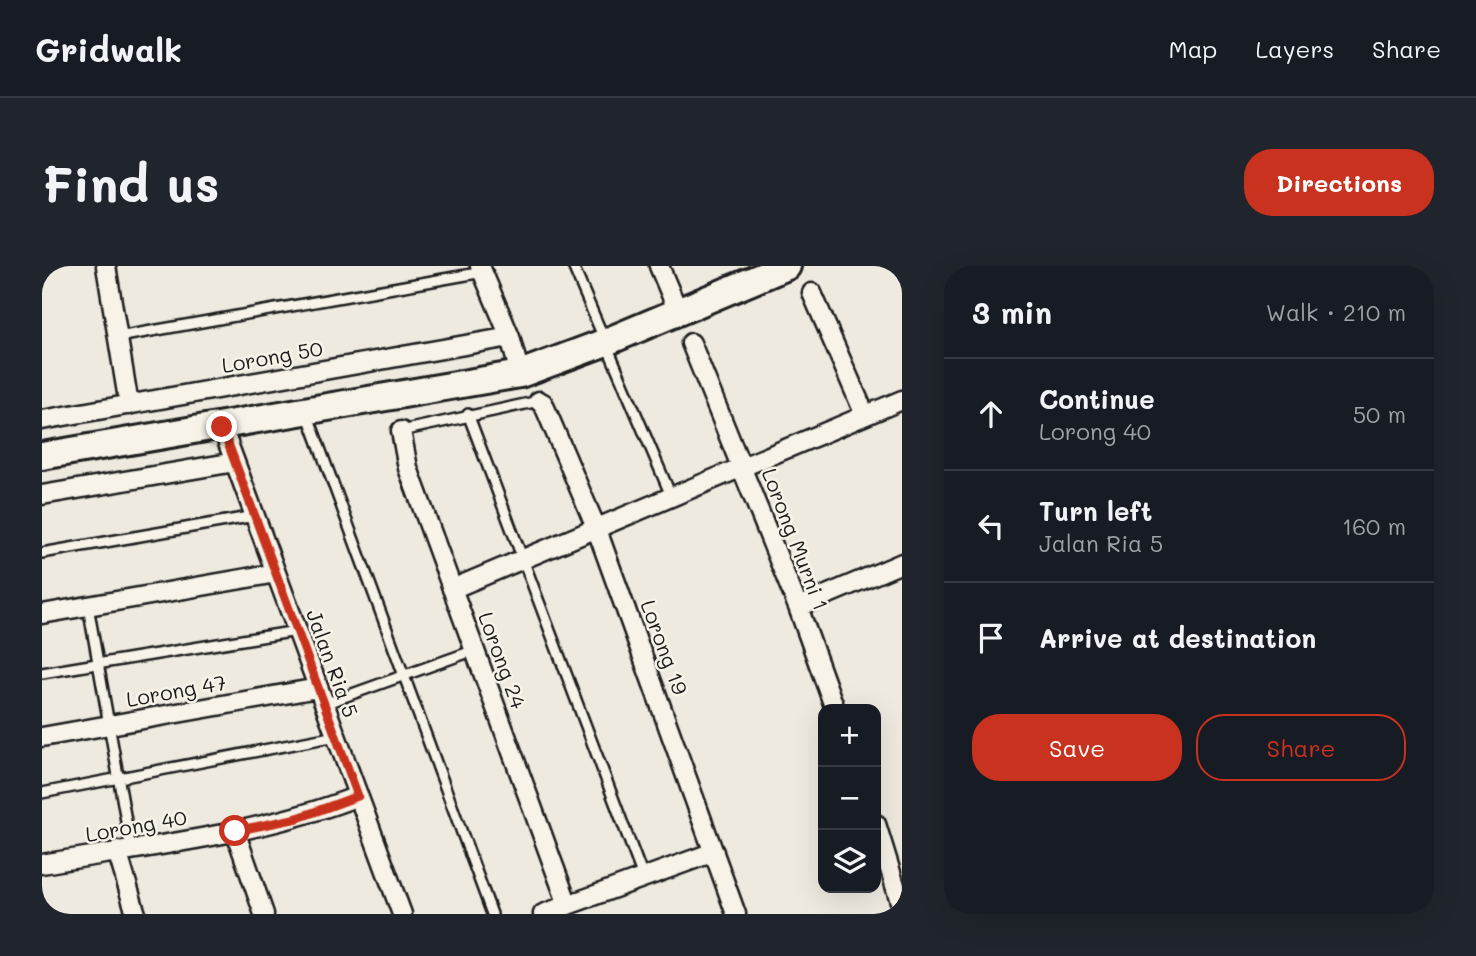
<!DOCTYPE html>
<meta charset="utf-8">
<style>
body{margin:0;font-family:Mali,sans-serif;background:#20242c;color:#f1f3f6}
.controls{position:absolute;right:21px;bottom:21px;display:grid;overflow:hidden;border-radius:14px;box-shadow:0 7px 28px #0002}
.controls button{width:63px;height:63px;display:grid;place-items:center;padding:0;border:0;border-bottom:2px solid #363941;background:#171b24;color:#f1f3f6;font:35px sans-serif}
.stop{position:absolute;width:21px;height:21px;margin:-16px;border:5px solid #c8321e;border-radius:50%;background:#fff}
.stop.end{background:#c8321e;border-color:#fff;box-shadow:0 2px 7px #0008}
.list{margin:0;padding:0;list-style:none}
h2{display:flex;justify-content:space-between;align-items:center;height:91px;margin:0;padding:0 28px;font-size:30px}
h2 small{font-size:23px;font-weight:400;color:#9ea1a6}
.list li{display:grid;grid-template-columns:46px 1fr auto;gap:21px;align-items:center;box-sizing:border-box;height:112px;padding:0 28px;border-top:2px solid #363941}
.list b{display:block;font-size:26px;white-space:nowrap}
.list p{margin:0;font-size:23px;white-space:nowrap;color:#9ea1a6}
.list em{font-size:23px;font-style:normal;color:#9ea1a6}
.actions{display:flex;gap:14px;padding:21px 28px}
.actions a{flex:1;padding:16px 0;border:2px solid #c8321e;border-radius:28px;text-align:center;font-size:24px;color:#c8321e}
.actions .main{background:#c8321e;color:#fff}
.icon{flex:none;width:38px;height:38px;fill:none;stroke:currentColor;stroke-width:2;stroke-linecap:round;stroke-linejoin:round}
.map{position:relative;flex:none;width:860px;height:648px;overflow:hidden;border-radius:28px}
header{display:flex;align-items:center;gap:42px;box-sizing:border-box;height:98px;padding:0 35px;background:#171b24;border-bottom:2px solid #363941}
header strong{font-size:33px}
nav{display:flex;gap:38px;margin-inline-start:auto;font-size:24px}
.intro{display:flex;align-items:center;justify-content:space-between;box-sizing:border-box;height:168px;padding:0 42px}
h1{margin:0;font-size:49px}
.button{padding:18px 32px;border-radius:28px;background:#c8321e;color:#fff;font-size:24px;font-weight:700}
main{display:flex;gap:42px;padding:0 42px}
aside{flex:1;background:#171b24;border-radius:28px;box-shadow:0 7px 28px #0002}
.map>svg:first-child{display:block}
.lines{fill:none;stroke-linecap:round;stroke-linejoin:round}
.lane-casing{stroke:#1c1c1c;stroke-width:14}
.street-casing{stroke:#1c1c1c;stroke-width:23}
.secondary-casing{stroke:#1c1c1c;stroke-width:32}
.lane{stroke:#f7f3e8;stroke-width:9}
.street{stroke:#f7f3e8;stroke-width:18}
.secondary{stroke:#f7f3e8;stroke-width:26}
.route{stroke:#c8321e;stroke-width:9}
.labels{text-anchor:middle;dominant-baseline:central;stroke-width:5;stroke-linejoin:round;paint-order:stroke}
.street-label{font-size:21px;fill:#1c1c1c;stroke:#f7f3e8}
</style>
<header>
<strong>Gridwalk</strong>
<nav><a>Map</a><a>Layers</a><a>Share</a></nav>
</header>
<div class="intro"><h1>Find us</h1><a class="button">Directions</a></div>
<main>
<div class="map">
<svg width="860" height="648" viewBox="0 0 860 648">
<rect width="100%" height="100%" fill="#eeeae0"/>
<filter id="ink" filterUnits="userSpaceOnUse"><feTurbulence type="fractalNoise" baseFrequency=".0143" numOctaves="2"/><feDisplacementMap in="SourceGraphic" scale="14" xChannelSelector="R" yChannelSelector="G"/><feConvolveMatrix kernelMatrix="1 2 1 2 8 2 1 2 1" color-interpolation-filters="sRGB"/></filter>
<g filter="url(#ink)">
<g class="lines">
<defs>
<path id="lane" d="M531 0 630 232
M76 71 441 6
M265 147 450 648
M426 148 601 611
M359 165 497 135
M0 287 213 250
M46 340 89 583
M0 407 255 365
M282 438 433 384
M0 527 294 470"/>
<path id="street" d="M64 0 87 139
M438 0 468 71 478 108
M617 0 636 45
M770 27 823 149
M649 77 756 341 793 443
M497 135 501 137 555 264 694 648
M0 154 468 71
M180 161 360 648
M359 165 366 202 526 639
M0 229 193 196
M410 323 860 134
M756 341 860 297
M0 348 234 307
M0 471 276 422
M834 558 860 642
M193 565 222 648
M75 585 94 648
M0 598C106 580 216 569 316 530
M501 648 672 586"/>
<path id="secondary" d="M0 190 478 108 564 76 745 0"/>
</defs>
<use href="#lane" class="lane-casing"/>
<use href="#street" class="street-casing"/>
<use href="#secondary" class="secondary-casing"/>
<use href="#lane" class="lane"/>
<use href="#street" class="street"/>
<use href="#secondary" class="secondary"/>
</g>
</g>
<g class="lines" filter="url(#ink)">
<path class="route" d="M180 161 316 530 256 552 193 565"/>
</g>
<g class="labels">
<g class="street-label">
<text transform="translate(230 90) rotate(-10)">Lorong 50</text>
<text transform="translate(754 273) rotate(69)">Lorong Murni 1</text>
<text transform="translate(623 381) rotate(70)">Lorong 19</text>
<text transform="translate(461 394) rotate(70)">Lorong 24</text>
<text transform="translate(291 397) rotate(70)">Jalan Ria 5</text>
<text transform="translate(134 424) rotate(-10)">Lorong 47</text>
<text transform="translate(94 559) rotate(-10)">Lorong 40</text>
</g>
</g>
</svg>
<div class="controls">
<button>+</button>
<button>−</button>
<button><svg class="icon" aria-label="layers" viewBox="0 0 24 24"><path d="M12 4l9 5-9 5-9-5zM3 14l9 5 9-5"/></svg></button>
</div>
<div class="stop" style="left:193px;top:565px"></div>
<div class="stop end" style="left:180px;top:161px"></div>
</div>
<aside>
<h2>3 min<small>Walk · 210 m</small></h2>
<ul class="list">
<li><svg class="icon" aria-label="ahead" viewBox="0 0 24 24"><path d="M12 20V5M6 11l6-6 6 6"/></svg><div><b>Continue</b><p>Lorong 40</p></div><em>50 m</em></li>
<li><svg class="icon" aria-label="left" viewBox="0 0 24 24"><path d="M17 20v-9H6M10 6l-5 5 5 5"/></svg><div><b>Turn left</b><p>Jalan Ria 5</p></div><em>160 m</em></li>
<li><svg class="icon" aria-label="arrive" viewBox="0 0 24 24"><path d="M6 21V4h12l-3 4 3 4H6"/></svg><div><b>Arrive at destination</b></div></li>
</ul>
<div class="actions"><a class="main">Save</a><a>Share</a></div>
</aside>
</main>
